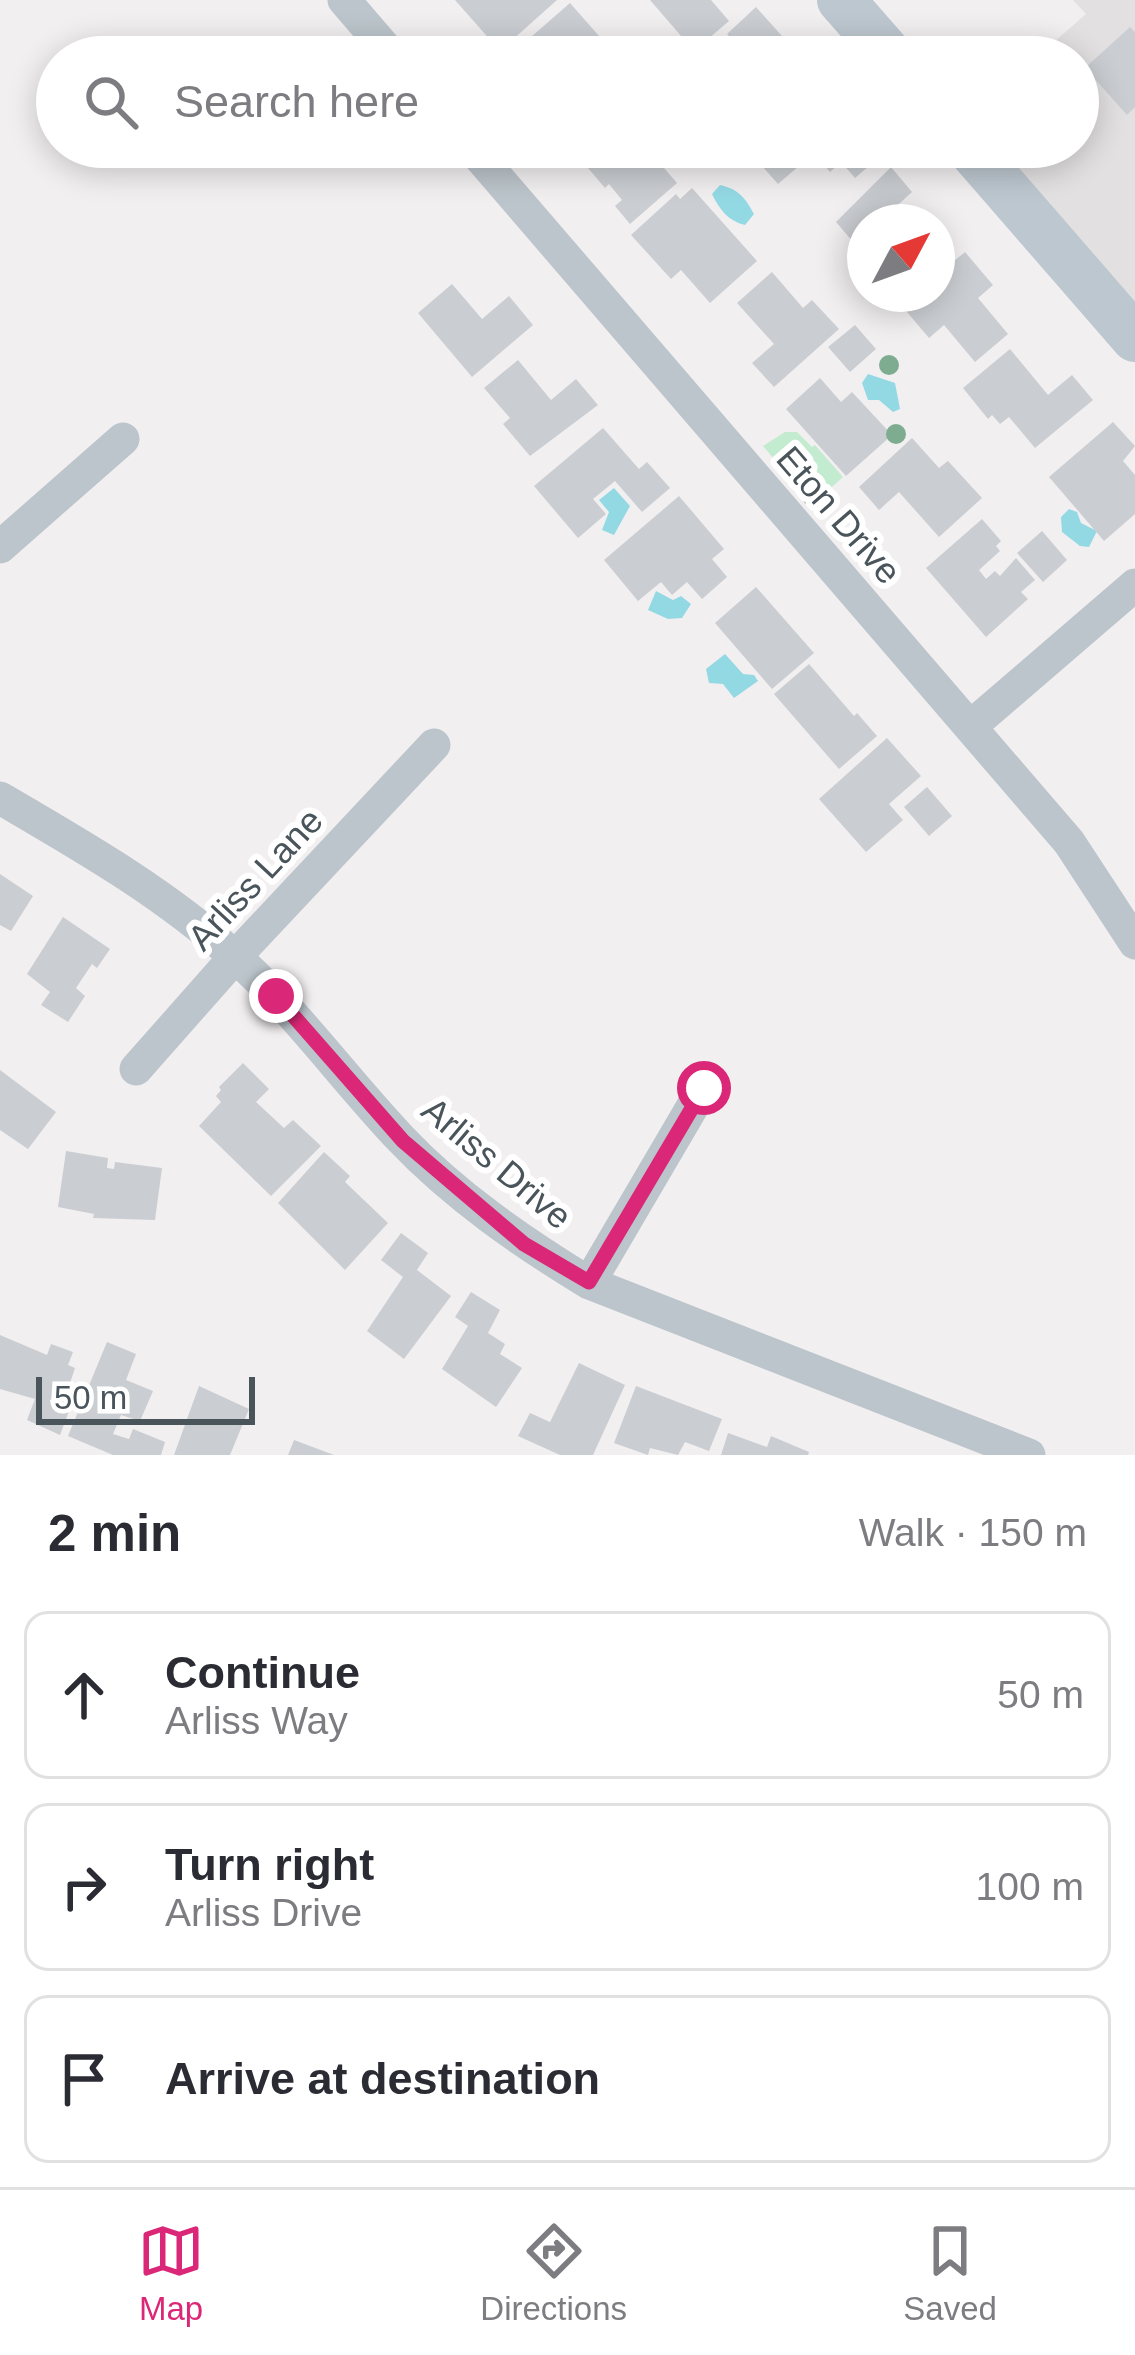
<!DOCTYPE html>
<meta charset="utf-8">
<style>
body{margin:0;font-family:Helvetica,sans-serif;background:#f2f2f3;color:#2b2b33}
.compass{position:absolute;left:847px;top:204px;width:108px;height:108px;border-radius:50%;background:#fff;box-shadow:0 6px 30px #0003;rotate:49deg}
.scale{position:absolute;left:36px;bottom:30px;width:219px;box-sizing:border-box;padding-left:12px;border:6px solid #49545b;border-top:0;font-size:33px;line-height:42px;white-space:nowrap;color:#49545b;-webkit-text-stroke:9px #fff;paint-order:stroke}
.stop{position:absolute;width:36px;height:36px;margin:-27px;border:9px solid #db2777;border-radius:50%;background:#fff}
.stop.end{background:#db2777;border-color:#fff;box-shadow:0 3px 12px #0008}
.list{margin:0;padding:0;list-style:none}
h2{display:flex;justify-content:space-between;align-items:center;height:156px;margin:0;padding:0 48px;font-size:51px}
h2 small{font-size:39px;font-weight:400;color:#7c7c81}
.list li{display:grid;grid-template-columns:78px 1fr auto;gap:36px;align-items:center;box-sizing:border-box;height:168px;margin:0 24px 24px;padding:0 24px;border:3px solid #e1e1e2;border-radius:24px}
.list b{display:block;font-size:45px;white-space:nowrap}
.list p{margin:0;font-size:39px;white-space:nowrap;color:#7c7c81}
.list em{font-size:39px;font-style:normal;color:#7c7c81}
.icon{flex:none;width:66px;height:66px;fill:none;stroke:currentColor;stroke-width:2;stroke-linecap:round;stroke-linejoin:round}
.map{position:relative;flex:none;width:1135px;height:1455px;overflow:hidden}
.search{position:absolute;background:#fff;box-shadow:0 6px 30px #0003;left:36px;right:36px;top:36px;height:132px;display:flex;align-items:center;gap:30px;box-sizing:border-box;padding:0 42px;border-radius:66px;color:#7c7c81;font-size:45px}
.sheet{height:732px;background:#fff}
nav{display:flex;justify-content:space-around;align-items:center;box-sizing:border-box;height:168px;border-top:3px solid #e1e1e2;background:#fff;font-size:33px;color:#7c7c81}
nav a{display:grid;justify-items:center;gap:6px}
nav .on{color:#db2777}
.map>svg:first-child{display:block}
.education{fill:#e2e0e1}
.green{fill:#c2ebcf}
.water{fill:#93d9e4}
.building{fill:#cacdd1}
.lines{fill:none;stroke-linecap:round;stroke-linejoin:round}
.street{stroke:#bcc5cb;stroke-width:33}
.secondary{stroke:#bdc7cf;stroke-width:48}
.tree{fill:#7eac91}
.route{stroke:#db2777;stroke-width:15}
.labels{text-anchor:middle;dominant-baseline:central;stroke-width:12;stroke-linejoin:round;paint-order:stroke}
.street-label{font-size:36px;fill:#49545b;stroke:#fff}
</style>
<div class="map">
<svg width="1135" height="1455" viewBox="0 0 1135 1455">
<rect width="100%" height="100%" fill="#f2eff0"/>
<path class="education" d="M1073 0H1135V303L998 147H1078V57H1037L1086 14Z"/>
<path class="green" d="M785 432H797L812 447 815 445 843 477 813 504 763 446Z"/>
<path class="water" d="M720 185C738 189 745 197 754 214L745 225C728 221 719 209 712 194Z
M868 374 895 383 900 409 893 412 879 400H868L862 383Z
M614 488 630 506 614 535 602 530 609 512 599 500Z
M1069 509 1077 512 1081 523 1097 531 1089 547 1080 546 1062 532 1061 517Z
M656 591 673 600 681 596 691 604 682 618 668 619 648 610Z
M725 654 743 674 754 675 758 681 734 698 723 684 709 683 706 669Z"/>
<path class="building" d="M455 0H557L500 51Z
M650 0H711L729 21 694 51Z
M570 3 599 36 575 57H508Z
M756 7 782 36 762 53 766 57H725L738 46 727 34Z
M1130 27 1135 32V107L1127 115 1085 68Z
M570 147H646L677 183 630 224 615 206 622 200 609 184 605 188Z
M745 147H877L883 154 855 178 841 162 830 172 814 153 778 184Z
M891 167 912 192 890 212 899 222H865V274L850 257 859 249 836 222Z
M692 188 757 261 710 303 681 270 671 279 631 235 676 194 680 199Z
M965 252 993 285 978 298 1008 334 975 362 944 325 929 338 901 305 914 294H937V275Z
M772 272 803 308 812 300 839 329 774 387 752 363 774 344 737 303Z
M452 284 482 319 509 296 533 325 472 377 418 313Z
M855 325 876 349 850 372 828 347Z
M1010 349 1048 395 1072 375 1093 400 1035 448 1009 417 1000 424 992 415 988 419 963 388Z
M518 360 551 400 576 379 598 405 530 456 503 424 510 418 484 388Z
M820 378 841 402 852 392 892 435 846 476 786 409Z
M1113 422 1135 446 1123 461 1135 475V514L1104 541 1049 477Z
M603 428 639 469 647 462 670 488 642 512 615 481 593 499 606 514 578 538 534 486Z
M912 438 939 468 948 461 982 498 939 537 899 492 879 510 859 487Z
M679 496 724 549 712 559 727 577 702 599 687 582 672 595 661 582 638 601 604 560Z
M982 519 1001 541 996 546 1000 551 979 570 986 579 995 571 1000 576 1016 558 1035 580 1021 592 1028 599 986 637 926 568Z
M1042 531 1067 560 1043 582 1017 553Z
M756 587 814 653 772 689 715 623Z
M809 664 854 716 857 713 877 736 839 769 774 694Z
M887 738 921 776 889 804 903 820 866 852 819 799Z
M927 787 952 816 929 836 904 807Z
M0 874 33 896 11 931 0 925Z
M63 917 110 949 97 968 92 964 76 988 85 996 68 1022 41 1005 50 992 27 974Z
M243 1063 269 1089 256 1102 284 1128 293 1120 321 1146 271 1196 199 1126 221 1102 216 1096 221 1090 219 1087Z
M0 1070 56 1112 28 1149 0 1130Z
M66 1151 108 1158 107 1168 114 1169 115 1162 162 1168 155 1220 93 1218 94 1214 58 1207Z
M324 1152 350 1176 345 1182 388 1223 345 1270 278 1203Z
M401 1233 428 1253 417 1270 451 1296 404 1359 367 1331 403 1277 381 1260Z
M471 1292 500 1310 488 1333 505 1344 500 1354 522 1368 496 1407 442 1369 468 1326 455 1317Z
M0 1335 47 1355 51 1344 73 1352 68 1365 75 1368 67 1392 75 1395 60 1435 27 1420 35 1399 0 1389Z
M107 1342 136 1354 126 1380 153 1391 140 1421 121 1415 113 1434 129 1439 133 1429 165 1442 161 1455H113L68 1436Z
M579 1363 625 1385 593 1455H560L518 1436 530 1413 550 1422Z
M199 1386 249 1409 230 1455H174Z
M636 1386 722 1419 709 1451 685 1442 678 1455 650 1448 648 1455 614 1443Z
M728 1433 767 1447 771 1436 809 1452 808 1455H721Z
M294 1440 334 1455H288Z"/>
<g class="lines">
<path class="street" d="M344 0 393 57
M471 147 1069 842 1135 943
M0 547 123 439
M970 727 1135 585
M0 798C82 846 163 892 234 956 296 1011 344 1079 401 1139 455 1196 522 1242 589 1283L1029 1455
M136 1069 235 957 434 745
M589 1283 704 1087"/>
<path class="secondary" d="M841 0 891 57
M969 147 1135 338"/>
</g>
<g class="tree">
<circle cx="889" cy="365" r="10"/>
<circle cx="896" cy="434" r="10"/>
<circle cx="812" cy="496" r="10"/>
</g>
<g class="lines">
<path class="route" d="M276 996 403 1141 524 1244 589 1282 704 1088"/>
</g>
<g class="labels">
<g class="street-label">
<text transform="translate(839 515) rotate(49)">Eton Drive</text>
<text transform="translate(255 879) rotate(-47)">Arliss Lane</text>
<text transform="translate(497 1163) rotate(40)">Arliss Drive</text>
</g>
</g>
</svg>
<svg class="compass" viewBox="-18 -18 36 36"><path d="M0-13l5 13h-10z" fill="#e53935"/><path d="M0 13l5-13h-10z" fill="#7c7c81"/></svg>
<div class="scale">50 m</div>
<div class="stop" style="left:704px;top:1088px"></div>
<div class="stop end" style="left:276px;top:996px"></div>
<div class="search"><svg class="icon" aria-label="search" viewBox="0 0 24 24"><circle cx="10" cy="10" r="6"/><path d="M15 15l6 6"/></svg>Search here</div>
</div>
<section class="sheet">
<h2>2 min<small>Walk · 150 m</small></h2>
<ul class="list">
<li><svg class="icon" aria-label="ahead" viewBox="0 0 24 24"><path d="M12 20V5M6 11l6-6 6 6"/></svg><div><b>Continue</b><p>Arliss Way</p></div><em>50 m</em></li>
<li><svg class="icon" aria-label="right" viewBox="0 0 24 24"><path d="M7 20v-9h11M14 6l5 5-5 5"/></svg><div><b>Turn right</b><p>Arliss Drive</p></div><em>100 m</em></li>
<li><svg class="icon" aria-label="arrive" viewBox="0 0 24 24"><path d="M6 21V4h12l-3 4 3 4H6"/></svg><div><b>Arrive at destination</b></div></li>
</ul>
</section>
<nav>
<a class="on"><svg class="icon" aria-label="map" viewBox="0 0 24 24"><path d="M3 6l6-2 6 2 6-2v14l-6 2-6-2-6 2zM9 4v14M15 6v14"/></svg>Map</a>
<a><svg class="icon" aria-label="directions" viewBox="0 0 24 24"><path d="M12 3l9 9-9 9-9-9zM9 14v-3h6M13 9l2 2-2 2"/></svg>Directions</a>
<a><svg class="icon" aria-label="saved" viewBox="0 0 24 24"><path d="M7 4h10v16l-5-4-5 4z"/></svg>Saved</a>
</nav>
